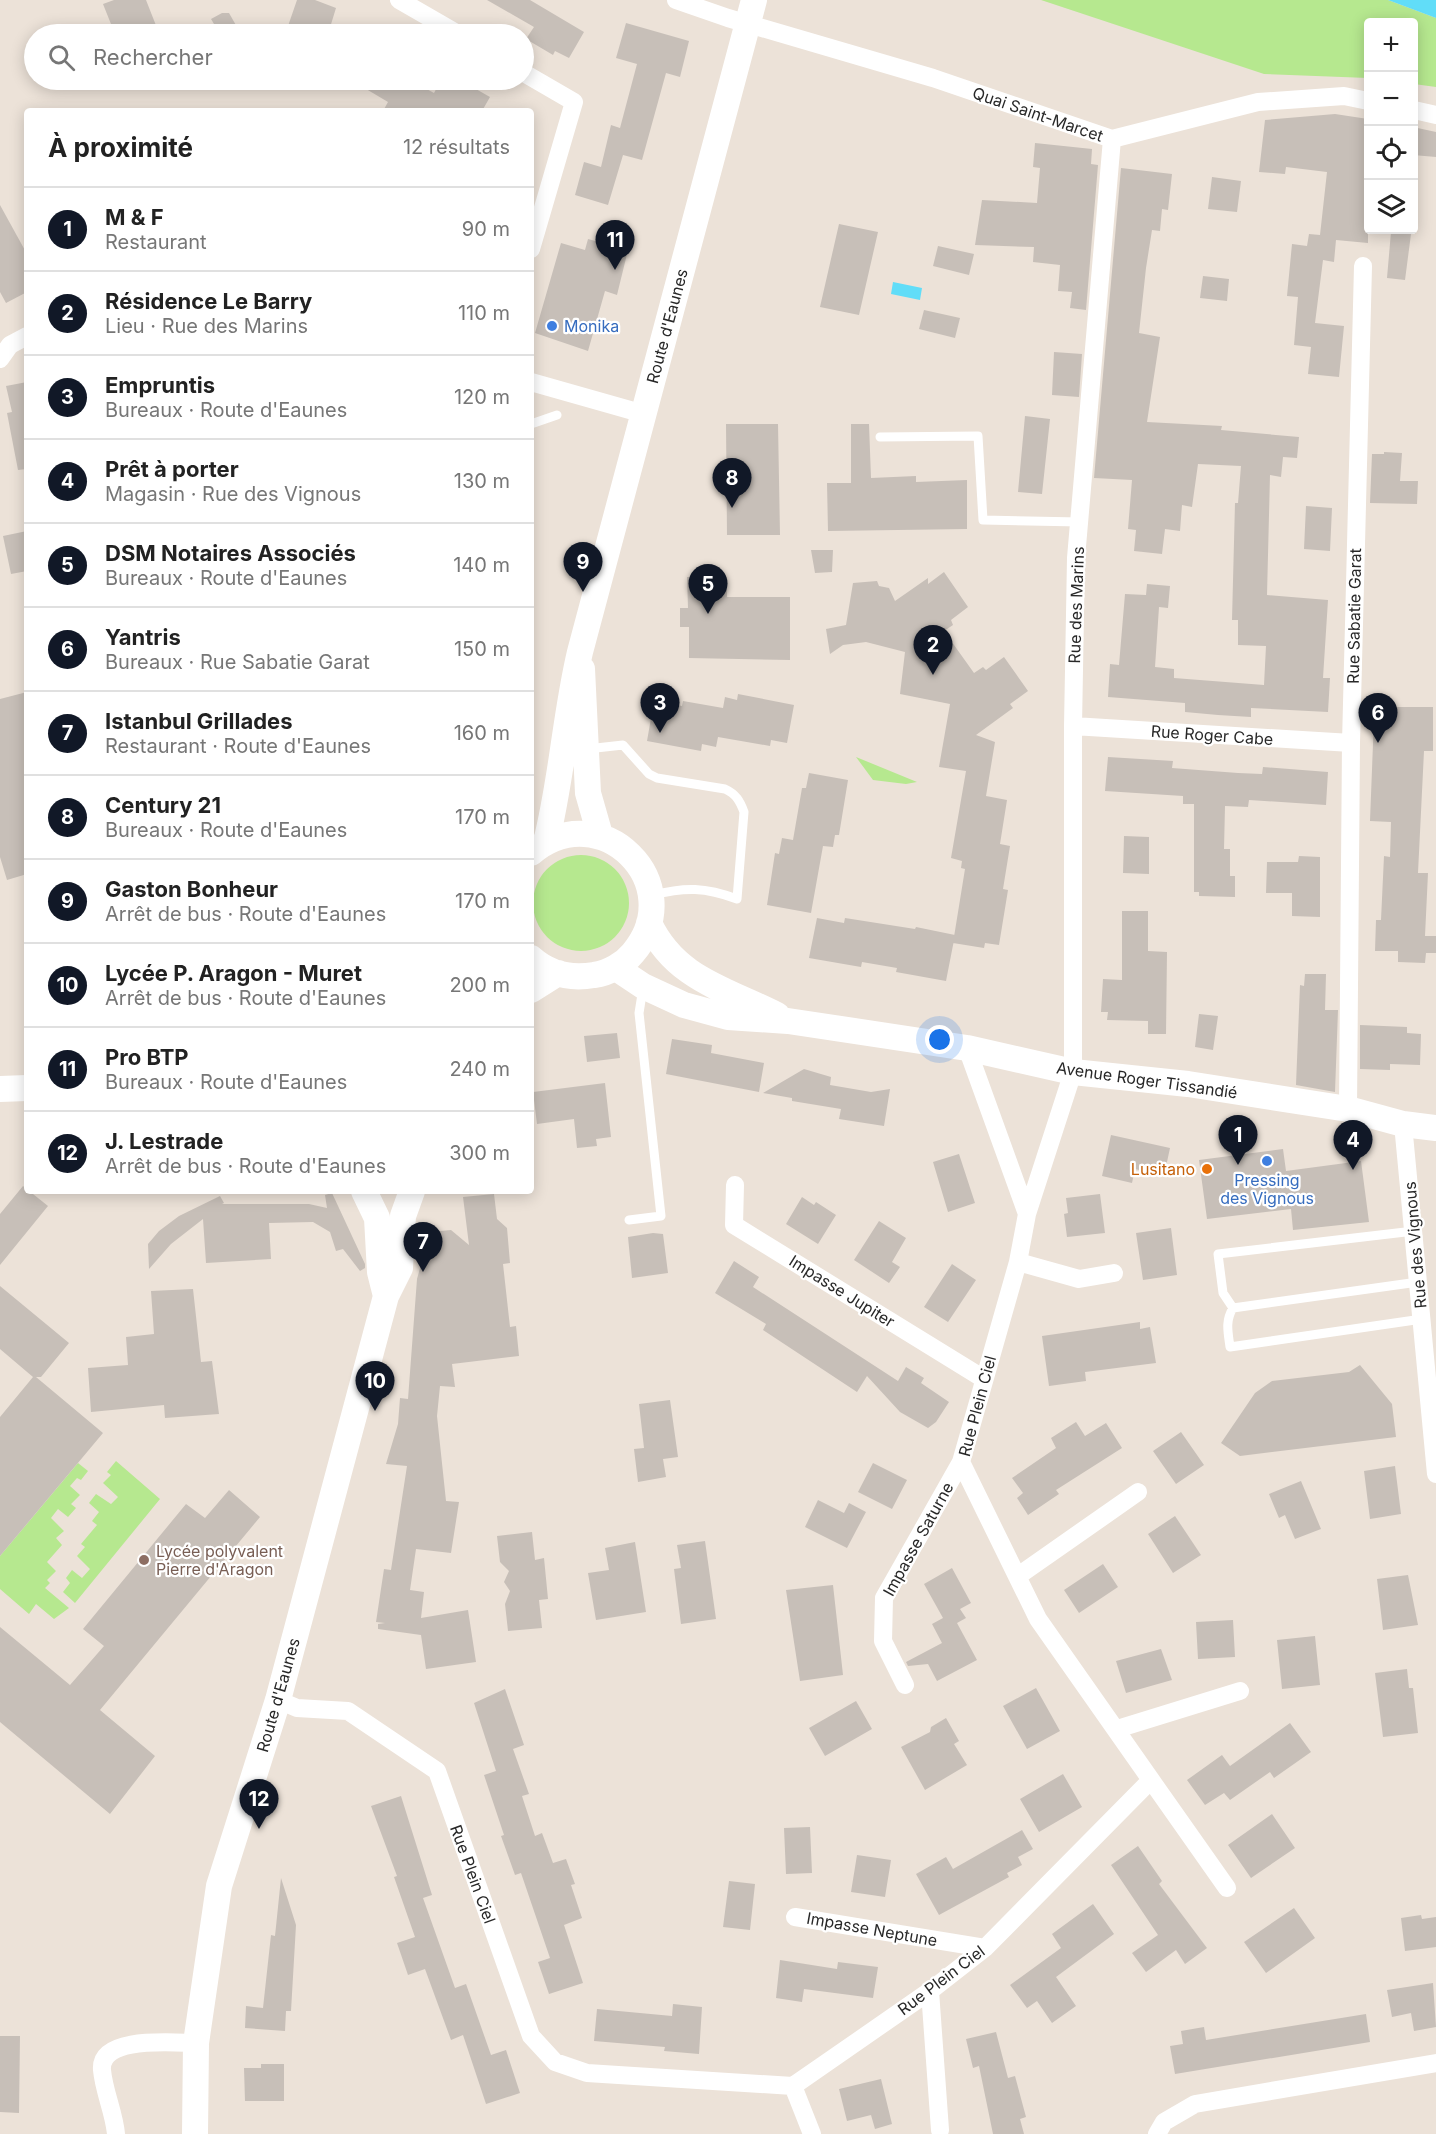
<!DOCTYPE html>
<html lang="fr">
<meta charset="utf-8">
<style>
body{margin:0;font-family:Inter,sans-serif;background:#f2f2f2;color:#222}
.controls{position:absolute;right:18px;top:18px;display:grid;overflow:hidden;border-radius:6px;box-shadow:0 3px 15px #0003}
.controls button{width:54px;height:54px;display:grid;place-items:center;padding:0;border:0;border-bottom:2px solid #e0e0e0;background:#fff;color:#222;font:30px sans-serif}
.you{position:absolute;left:940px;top:1040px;width:21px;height:21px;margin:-15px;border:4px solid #fff;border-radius:50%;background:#1a73e8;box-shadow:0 0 0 9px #1a73e833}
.badge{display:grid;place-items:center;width:39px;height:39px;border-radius:50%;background:#111827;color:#fff;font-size:20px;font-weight:700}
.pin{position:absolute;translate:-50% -50px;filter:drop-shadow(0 2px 3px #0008)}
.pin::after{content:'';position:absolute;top:32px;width:21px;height:18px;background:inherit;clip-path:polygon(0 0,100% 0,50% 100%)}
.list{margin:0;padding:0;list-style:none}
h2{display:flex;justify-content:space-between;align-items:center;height:78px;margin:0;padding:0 24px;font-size:26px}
h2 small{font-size:20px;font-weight:400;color:#767676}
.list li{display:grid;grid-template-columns:39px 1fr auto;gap:18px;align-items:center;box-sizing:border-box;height:84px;padding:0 24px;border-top:2px solid #e0e0e0}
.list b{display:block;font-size:22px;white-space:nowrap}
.list p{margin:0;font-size:20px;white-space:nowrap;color:#767676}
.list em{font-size:20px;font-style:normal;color:#767676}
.icon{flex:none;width:33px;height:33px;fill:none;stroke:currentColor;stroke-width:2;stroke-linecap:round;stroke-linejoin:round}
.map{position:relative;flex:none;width:1436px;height:2134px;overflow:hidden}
.search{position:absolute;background:#fff;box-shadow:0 3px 15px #0003;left:24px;top:24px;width:510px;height:66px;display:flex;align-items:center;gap:15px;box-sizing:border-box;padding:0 21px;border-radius:33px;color:#767676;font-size:22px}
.panel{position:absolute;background:#fff;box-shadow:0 3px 15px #0003;left:24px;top:108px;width:510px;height:1086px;border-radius:6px}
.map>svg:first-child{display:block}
.green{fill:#b6e88f}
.water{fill:#61ddf8}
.building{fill:#c7bfb8}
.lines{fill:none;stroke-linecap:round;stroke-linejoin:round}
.lane{stroke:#fff;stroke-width:9}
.street{stroke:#fff;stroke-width:18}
.secondary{stroke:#fff;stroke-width:26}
.shop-dot{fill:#3f7fe0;stroke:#fff;stroke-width:2}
.food-dot{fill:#e8710a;stroke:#fff;stroke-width:2}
.education-dot{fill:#8d6e63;stroke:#fff;stroke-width:2}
.labels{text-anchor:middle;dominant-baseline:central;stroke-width:4.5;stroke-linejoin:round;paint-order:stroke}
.street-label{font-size:16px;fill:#282828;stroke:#fff}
.shop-label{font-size:16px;fill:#366cbe;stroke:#fff;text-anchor:start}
.food-label{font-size:16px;fill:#c56008;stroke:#fff;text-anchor:end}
.education-label{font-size:16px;fill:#785e54;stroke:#fff;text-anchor:start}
</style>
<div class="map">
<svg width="1436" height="2134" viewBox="0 0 1436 2134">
<rect width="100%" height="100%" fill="#ece2d8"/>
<path class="green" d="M1041 0H1388L1436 18V87L1414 84V22H1368V78L1264 74Z
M856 757 917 782 906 784 873 780Z
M533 903a48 48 0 1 1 96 0a48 48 0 1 1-96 0Z
M116 1461 160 1499 75 1603 63 1592 70 1583 66 1578 72 1570 82 1578 90 1569 77 1556 85 1547 81 1544 97 1525 92 1521 99 1512 89 1503 96 1494 111 1504 118 1497 103 1483 111 1475 107 1472Z
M78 1463 88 1471 81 1480 77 1478 70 1486 80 1495 71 1504 76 1508 68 1517 58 1509 51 1518 64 1531 56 1538 62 1545 47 1562 56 1571 47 1580 50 1583 45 1588 69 1608 54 1619 36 1604 29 1614 0 1589V1556Z"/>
<path class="water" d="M1388 0H1436V18Z
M893 282 922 288 920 300 891 294Z"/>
<path class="building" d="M114 0H146L157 28 140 34H115L103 4Z
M297 0H315L336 8 328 34H290L293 28 288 26Z
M487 0H530L584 32 569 58 555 51 553 55 526 39 534 27Z
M222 13H229L241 34H220L211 19Z
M626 23 689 41 680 77 666 73 642 160 623 155 608 205 575 195 584 162 601 167 611 125 620 128 637 64 616 58Z
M351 80H410L434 93 441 80H460L490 97 482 111H383L388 102Z
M1335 114 1368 119V243L1336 240 1334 262 1323 260 1315 323 1344 326 1339 377 1308 374 1311 347 1294 345 1298 297 1287 296 1292 244 1307 246 1309 234 1320 235 1327 172 1286 167 1285 174 1259 172 1265 120Z
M1413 127 1436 132V157L1413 155Z
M1035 143 1092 149 1091 164 1098 165 1086 310 1070 308 1072 292 1058 291 1060 265 1033 262 1034 247 975 245 982 200 1037 203 1040 168 1033 167Z
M1121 168 1172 174 1168 210 1162 209 1160 231 1152 230 1146 268 1139 333 1160 337 1147 422 1222 426 1221 430 1299 437 1297 458 1283 457 1281 477 1270 475 1267 595 1328 600 1323 678H1330L1328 712 1251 708V717L1218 715 1185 712V703L1108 697 1110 664 1119 665 1125 594 1146 595 1147 584 1170 586 1168 608 1159 607 1155 667 1174 669V678L1264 685 1266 646 1238 645V620H1232L1235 503H1238L1241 466 1198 464 1192 507 1182 505 1180 531 1165 529 1162 554 1134 551 1136 530 1128 529 1132 480 1094 478Z
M1212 177 1241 181 1237 212 1208 209Z
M0 205 27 254V292L6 303 0 292Z
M839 224 878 232 859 315 820 307Z
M1391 232 1411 234 1405 280 1387 278Z
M588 239 628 250 617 295 605 291 588 351 535 333 561 243 585 250Z
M938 246 974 254 969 275 933 266Z
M1203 276 1229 279 1227 301 1200 298Z
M924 310 960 318 955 338 919 329Z
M1054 352 1082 354 1079 397 1052 395Z
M27 382V469L18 470 7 413 12 412 6 386Z
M1025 416 1050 419 1042 494 1018 492Z
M726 424H778L780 535H727Z
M851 424H869L871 478 916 476V482L967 480V529L828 531 827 483H851Z
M1384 452 1402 453 1400 481H1418L1417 504 1370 503 1372 454H1384Z
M1306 506 1332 508 1330 551 1304 549Z
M27 531V571L11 574 3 536Z
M811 550H833L832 572 815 573Z
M944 572 968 607 951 620 953 625 944 631 974 673 983 667 986 670 1004 657 1028 691 1010 704 1013 708 976 735 995 742 986 796 1007 800 1000 844 1010 846 1003 889 1008 890 999 945 985 943 984 948 953 943 965 869 961 868 962 861 951 858 966 771 939 767 950 704 900 694 905 652 866 642 843 645 830 654 826 629 846 625 853 583 877 581 879 586 889 588 895 601 928 578V584Z
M687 577H727V597H790V660L689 658V627H680V608H688Z
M27 692V874L7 880 0 857V699Z
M738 694 794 705 787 743 771 740 770 746 718 737 716 747 702 744 701 751 647 741 654 701 682 706 683 701 723 708 725 697 737 700Z
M1391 707H1433V751H1424L1418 873H1428L1425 936H1436V953H1426L1425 963 1398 962V951H1375L1376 920H1381L1384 856 1390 857 1391 822 1370 821 1374 718 1391 719Z
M1108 757 1173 761 1172 768 1238 773 1262 774 1263 767 1328 772 1326 805 1249 800 1248 807 1225 806 1224 849H1230V876H1235V897L1199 896V892H1194V804H1183V796L1105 791Z
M809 773 848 780 839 835H835L833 847 823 846 811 913 767 905 775 853 779 854 782 838 793 840 802 788H806Z
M1124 836 1149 837V874L1123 873Z
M1299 856 1320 857V917L1292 916V893H1266L1267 862H1298Z
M1122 911H1148V951L1167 952 1166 1034H1148V1021L1107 1020 1108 1012H1101L1103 979 1122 980Z
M817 918 844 923 845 918 915 929 916 927 955 935 946 981 896 972 897 968 862 962 861 967 809 958Z
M1305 974H1326L1325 1010H1338L1335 1092 1296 1085 1300 985 1304 986Z
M1199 1014 1218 1016 1213 1050 1195 1047Z
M1360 1025 1407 1027V1033L1421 1034 1420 1065 1390 1064V1070L1360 1069Z
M617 1033 620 1058 587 1062 584 1036Z
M672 1039 712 1045 711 1053 764 1063 759 1092 666 1074Z
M804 1069 831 1077 830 1085 871 1092 890 1089 884 1126 839 1119 841 1109 792 1101V1098L763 1093Z
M605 1083 611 1137 596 1139 597 1146 577 1148 574 1119 537 1124 533 1092Z
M1111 1135 1170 1148 1164 1176 1135 1169 1132 1183 1102 1176Z
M1283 1149 1286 1171 1361 1161 1369 1222 1293 1230 1291 1209 1207 1219 1199 1160Z
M959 1154 975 1203 948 1212 933 1162Z
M23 1186 48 1206 0 1265V1214Z
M332 1193 365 1264V1268L360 1271 343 1249 336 1251 330 1232 313 1222 269 1223 271 1259 206 1263 203 1219 171 1244 149 1269 148 1244 159 1231 179 1216 220 1196 224 1203 222 1204H309L327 1208 325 1195Z
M494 1194 497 1219 507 1228 510 1263 503 1264 510 1327 516 1326 519 1356 452 1364 455 1387 440 1386 437 1416 446 1501 459 1502 451 1553 416 1549 410 1590 424 1592 421 1618 468 1610 476 1662 426 1669 421 1635 378 1629V1624L385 1623 376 1622 384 1569 391 1570 407 1466 386 1464 398 1424 400 1398 408 1399 417 1279 430 1232 451 1230 469 1245 463 1197Z
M1100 1194 1105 1233 1067 1237 1064 1214 1068 1213 1066 1198Z
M802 1197 814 1205 816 1202 836 1215 818 1244 786 1224Z
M879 1221 906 1238 892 1262 900 1267 889 1283 854 1260Z
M1171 1228 1177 1275 1143 1280 1136 1233Z
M653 1233 663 1234 668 1273 632 1278 628 1237Z
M734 1261 759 1277 753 1287 898 1381 906 1367 924 1378 921 1383 949 1402 936 1422 928 1428 900 1412 867 1376 857 1392 763 1330 766 1324 715 1293Z
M952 1264 976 1280 948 1322 924 1307Z
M0 1286 69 1343 41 1377H36L103 1433 0 1556V1417L33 1377 0 1349Z
M193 1289 201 1362 212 1361 219 1414 165 1418 164 1405 91 1412 88 1368 128 1365 126 1337 154 1334 151 1291Z
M1140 1322V1329L1150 1327 1156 1363 1085 1372 1086 1381 1049 1386 1042 1336Z
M1360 1365 1392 1404 1396 1437 1240 1456 1221 1443 1255 1393 1272 1381 1349 1372Z
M670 1400 678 1457 663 1459 666 1477 638 1482 634 1449 644 1448 639 1404Z
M1076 1422 1085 1436 1106 1423 1122 1448 1056 1490 1059 1494 1028 1515 1017 1498 1023 1493 1012 1478 1056 1448 1051 1438Z
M1181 1432 1204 1465 1176 1484 1153 1451Z
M873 1463 907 1480 892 1509 858 1492Z
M1395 1466 1401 1514 1370 1519 1364 1471Z
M1301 1481 1321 1529 1295 1539 1285 1515 1279 1518 1269 1494Z
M229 1490 260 1517 100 1710 155 1756 110 1814 0 1722V1627L70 1685 104 1646 83 1629 186 1504 205 1518Z
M818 1500 844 1513 849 1503 866 1512 847 1548 805 1527Z
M1175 1516 1201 1555 1173 1573 1148 1534Z
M532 1532 535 1560 544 1558 548 1599 539 1600 542 1628 508 1631 505 1604 510 1591 504 1582 509 1571 500 1562 497 1536Z
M705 1541 716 1619 681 1624 674 1569 681 1568 677 1545Z
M635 1542 646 1612 596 1620 588 1573 609 1570 605 1548Z
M1103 1564 1118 1587 1079 1613 1064 1590Z
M952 1568 971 1603 960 1609 966 1618 957 1623 977 1660 937 1681 928 1664 908 1666 906 1662 942 1643 932 1624 943 1618 924 1584Z
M1408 1575 1418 1625 1383 1630 1377 1579Z
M833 1585 843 1675 800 1681 786 1590Z
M1233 1620 1235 1657 1198 1659 1196 1622Z
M1315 1636 1320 1685 1282 1689 1277 1640Z
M1161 1649 1172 1680 1126 1693 1116 1661Z
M1407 1669 1409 1688H1413L1418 1733 1383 1737 1375 1673Z
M1036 1688 1060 1731 1027 1749 1003 1706Z
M505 1689 524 1745 513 1749 529 1794 522 1796 535 1836 542 1833 553 1863 566 1859 575 1884 571 1885 582 1918 564 1925 583 1983 549 1994 538 1962 550 1958 521 1873 515 1875 501 1836 504 1835 484 1775 496 1771 474 1703Z
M856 1701 872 1729 825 1756 809 1728Z
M946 1718 959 1741 954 1744 967 1765 925 1790 901 1747 930 1732 931 1727Z
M1290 1723 1311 1752 1274 1778 1270 1772 1230 1800 1224 1793 1205 1805 1187 1780 1222 1755 1230 1766Z
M1063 1774 1082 1807 1039 1832 1020 1799Z
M401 1796 432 1895 423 1898 455 1988 466 1984 491 2055 506 2050 520 2093 486 2104 463 2035 451 2040 425 1969 408 1975 397 1943 415 1937 394 1877 397 1876 371 1806Z
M1272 1814 1295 1848 1251 1878 1228 1845Z
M810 1827 812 1873 786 1874 784 1828Z
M1022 1830 1033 1849 1018 1857 1022 1865 1007 1873 1009 1877 939 1915 916 1874 946 1857 953 1869Z
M1138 1846 1162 1881 1159 1884 1207 1948 1185 1964 1176 1950 1146 1972 1132 1953 1158 1935 1111 1865Z
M857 1855 891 1860 885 1897 851 1892Z
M281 1878 296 1925 291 2011H286L285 2031 245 2028 246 2006 263 2008 271 1935 275 1936Z
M729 1881 755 1884 750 1930 723 1927Z
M1093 1904 1114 1934 1056 1977 1076 2006 1052 2023 1037 2001 1027 2008 1010 1985 1061 1948 1052 1934Z
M1294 1908 1315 1938 1266 1973 1244 1942Z
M1421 1915 1422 1919 1436 1917V1947L1405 1951 1401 1918Z
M780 1960 837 1969 838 1962 878 1967 873 1998 804 1989 802 2002 776 1998Z
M1433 1983 1436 2027 1414 2031 1411 2013 1392 2017 1387 1990Z
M673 2004 702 2007 699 2054 664 2051 665 2047 594 2041 597 2009 672 2016Z
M1366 2014 1370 2042 1175 2074 1170 2046 1183 2044 1181 2031 1204 2027 1206 2040Z
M996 2032 1008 2078 1015 2076 1026 2117 1020 2119 1024 2134H993L979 2066 973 2068 966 2039Z
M0 2036H20L19 2113 0 2112Z
M261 2064H284V2101H245L244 2068H261Z
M881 2079 892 2124 875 2129 871 2115 847 2121 839 2089Z"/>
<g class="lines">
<path class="lane" d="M531 424 557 415
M880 437 978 436 983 520 1080 522
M587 749 623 745 649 774 657 778 725 789C736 794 740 801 744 812L737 899C705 887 685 887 653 895
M629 1220 661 1216 639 1013 643 988
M1414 1231 1218 1254 1223 1293 1233 1308 1418 1282
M1233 1308C1225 1321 1228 1332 1230 1347L1422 1319"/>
<path class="street" d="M399 0 458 34
M676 0 728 18 933 78 1112 139 1258 102 1344 96 1368 101
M524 73 574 102 531 249
M1414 110 1436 115
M0 359 10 345 27 336
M531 382 644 414
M1073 726 1351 743
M967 1048 1027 1214
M1348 1109 1351 743 1363 266
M1403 1124 1436 1474
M735 1185 734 1225 984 1379
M1018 1262 1079 1279 1114 1273
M1018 1576 1138 1492
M905 1685 883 1641 884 1598 961 1462
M278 1700 297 1708 348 1711 437 1771 531 2036 555 2062 587 2073 793 2086 930 1991 985 1948 1151 1780 1038 1619 961 1462 1018 1262 1027 1214 1073 1072V726L1076 558 1112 139
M1117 1729 1240 1691
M1151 1780 1227 1888
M795 1917 985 1948
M930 1991 940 2130
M793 2086 812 2134
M116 2134C114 2112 104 2092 102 2070 99 2035 174 2043 196 2043
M1157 2134 1164 2122 1195 2104 1436 2063"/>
<path class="secondary" d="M582 669 588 793 600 835
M546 842C562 779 565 715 580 652L754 0
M531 853C601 794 691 884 633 953 624 964 609 973 594 975 571 979 549 974 531 958
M649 923C675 979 726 989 777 1015
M616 968 643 986 684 1005 728 1017 788 1021 967 1048 1073 1072 1188 1084 1348 1109 1403 1124 1436 1128
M531 990 558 973
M0 1089 27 1088
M364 1191 377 1218 380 1272 386 1296
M195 2134 196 2043 219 1886 278 1700 386 1296 400 1268 403 1216 412 1191"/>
</g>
<g class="shop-dot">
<circle cx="552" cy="326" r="6"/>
<circle cx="1267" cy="1161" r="6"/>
</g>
<circle class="food-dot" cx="1207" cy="1169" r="6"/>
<circle class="education-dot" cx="144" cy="1560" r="6"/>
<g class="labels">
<g class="street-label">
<text transform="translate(1038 114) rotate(19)">Quai Saint-Marcet</text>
<text transform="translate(667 326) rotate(-75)">Route d'Eaunes</text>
<text transform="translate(1076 605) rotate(-88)">Rue des Marins</text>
<text transform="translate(1354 616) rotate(-89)">Rue Sabatie Garat</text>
<text transform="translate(1212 735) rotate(4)">Rue Roger Cabe</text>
<text transform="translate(1147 1080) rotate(8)">Avenue Roger Tissandié</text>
<text transform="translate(1415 1245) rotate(-95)">Rue des Vignous</text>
<text transform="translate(842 1291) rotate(32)">Impasse Jupiter</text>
<text transform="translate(977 1406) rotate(-75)">Rue Plein Ciel</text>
<text transform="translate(918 1539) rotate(-61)">Impasse Saturne</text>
<text transform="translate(278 1695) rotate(-74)">Route d'Eaunes</text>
<text transform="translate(473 1874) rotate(70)">Rue Plein Ciel</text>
<text transform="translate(872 1929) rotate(10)">Impasse Neptune</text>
<text transform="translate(941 1980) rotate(-37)">Rue Plein Ciel</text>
</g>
<g class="shop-label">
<text x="564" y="326">Monika</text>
<text x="1267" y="1180" text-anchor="middle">Pressing<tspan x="1267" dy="18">des Vignous</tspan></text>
</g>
<g class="food-label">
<text x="1195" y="1169">Lusitano</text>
</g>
<g class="education-label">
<text x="156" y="1551">Lycée polyvalent<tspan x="156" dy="18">Pierre d'Aragon</tspan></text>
</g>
</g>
</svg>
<div class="controls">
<button>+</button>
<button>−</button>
<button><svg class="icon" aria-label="locate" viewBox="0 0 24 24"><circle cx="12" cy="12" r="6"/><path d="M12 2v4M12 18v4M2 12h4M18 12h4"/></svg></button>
<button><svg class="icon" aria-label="layers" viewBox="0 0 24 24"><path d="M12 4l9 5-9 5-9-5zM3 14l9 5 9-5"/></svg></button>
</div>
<div class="you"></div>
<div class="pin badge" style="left:1238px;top:1165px">1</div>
<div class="pin badge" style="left:933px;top:675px">2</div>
<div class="pin badge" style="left:660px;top:733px">3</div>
<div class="pin badge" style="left:1353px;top:1170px">4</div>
<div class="pin badge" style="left:708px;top:614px">5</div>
<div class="pin badge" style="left:1378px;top:743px">6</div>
<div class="pin badge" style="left:423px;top:1272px">7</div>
<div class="pin badge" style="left:732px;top:508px">8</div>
<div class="pin badge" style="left:583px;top:592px">9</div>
<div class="pin badge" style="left:375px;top:1411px">10</div>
<div class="pin badge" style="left:615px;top:270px">11</div>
<div class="pin badge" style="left:259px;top:1829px">12</div>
<div class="search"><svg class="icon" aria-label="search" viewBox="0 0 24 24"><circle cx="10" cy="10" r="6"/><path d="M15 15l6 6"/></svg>Rechercher</div>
<section class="panel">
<h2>À proximité<small>12 résultats</small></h2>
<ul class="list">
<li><span class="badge">1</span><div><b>M &amp; F</b><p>Restaurant</p></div><em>90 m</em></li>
<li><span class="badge">2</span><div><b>Résidence Le Barry</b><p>Lieu · Rue des Marins</p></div><em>110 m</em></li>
<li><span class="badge">3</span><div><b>Empruntis</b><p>Bureaux · Route d'Eaunes</p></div><em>120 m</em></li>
<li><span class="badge">4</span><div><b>Prêt à porter</b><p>Magasin · Rue des Vignous</p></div><em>130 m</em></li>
<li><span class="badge">5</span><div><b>DSM Notaires Associés</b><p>Bureaux · Route d'Eaunes</p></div><em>140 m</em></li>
<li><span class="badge">6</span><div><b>Yantris</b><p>Bureaux · Rue Sabatie Garat</p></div><em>150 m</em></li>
<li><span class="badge">7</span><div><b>Istanbul Grillades</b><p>Restaurant · Route d'Eaunes</p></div><em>160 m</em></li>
<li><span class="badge">8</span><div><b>Century 21</b><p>Bureaux · Route d'Eaunes</p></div><em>170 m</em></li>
<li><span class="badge">9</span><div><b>Gaston Bonheur</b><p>Arrêt de bus · Route d'Eaunes</p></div><em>170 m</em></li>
<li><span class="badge">10</span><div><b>Lycée P. Aragon - Muret</b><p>Arrêt de bus · Route d'Eaunes</p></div><em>200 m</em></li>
<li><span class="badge">11</span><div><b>Pro BTP</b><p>Bureaux · Route d'Eaunes</p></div><em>240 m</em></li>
<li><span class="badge">12</span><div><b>J. Lestrade</b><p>Arrêt de bus · Route d'Eaunes</p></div><em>300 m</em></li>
</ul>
</section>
</div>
